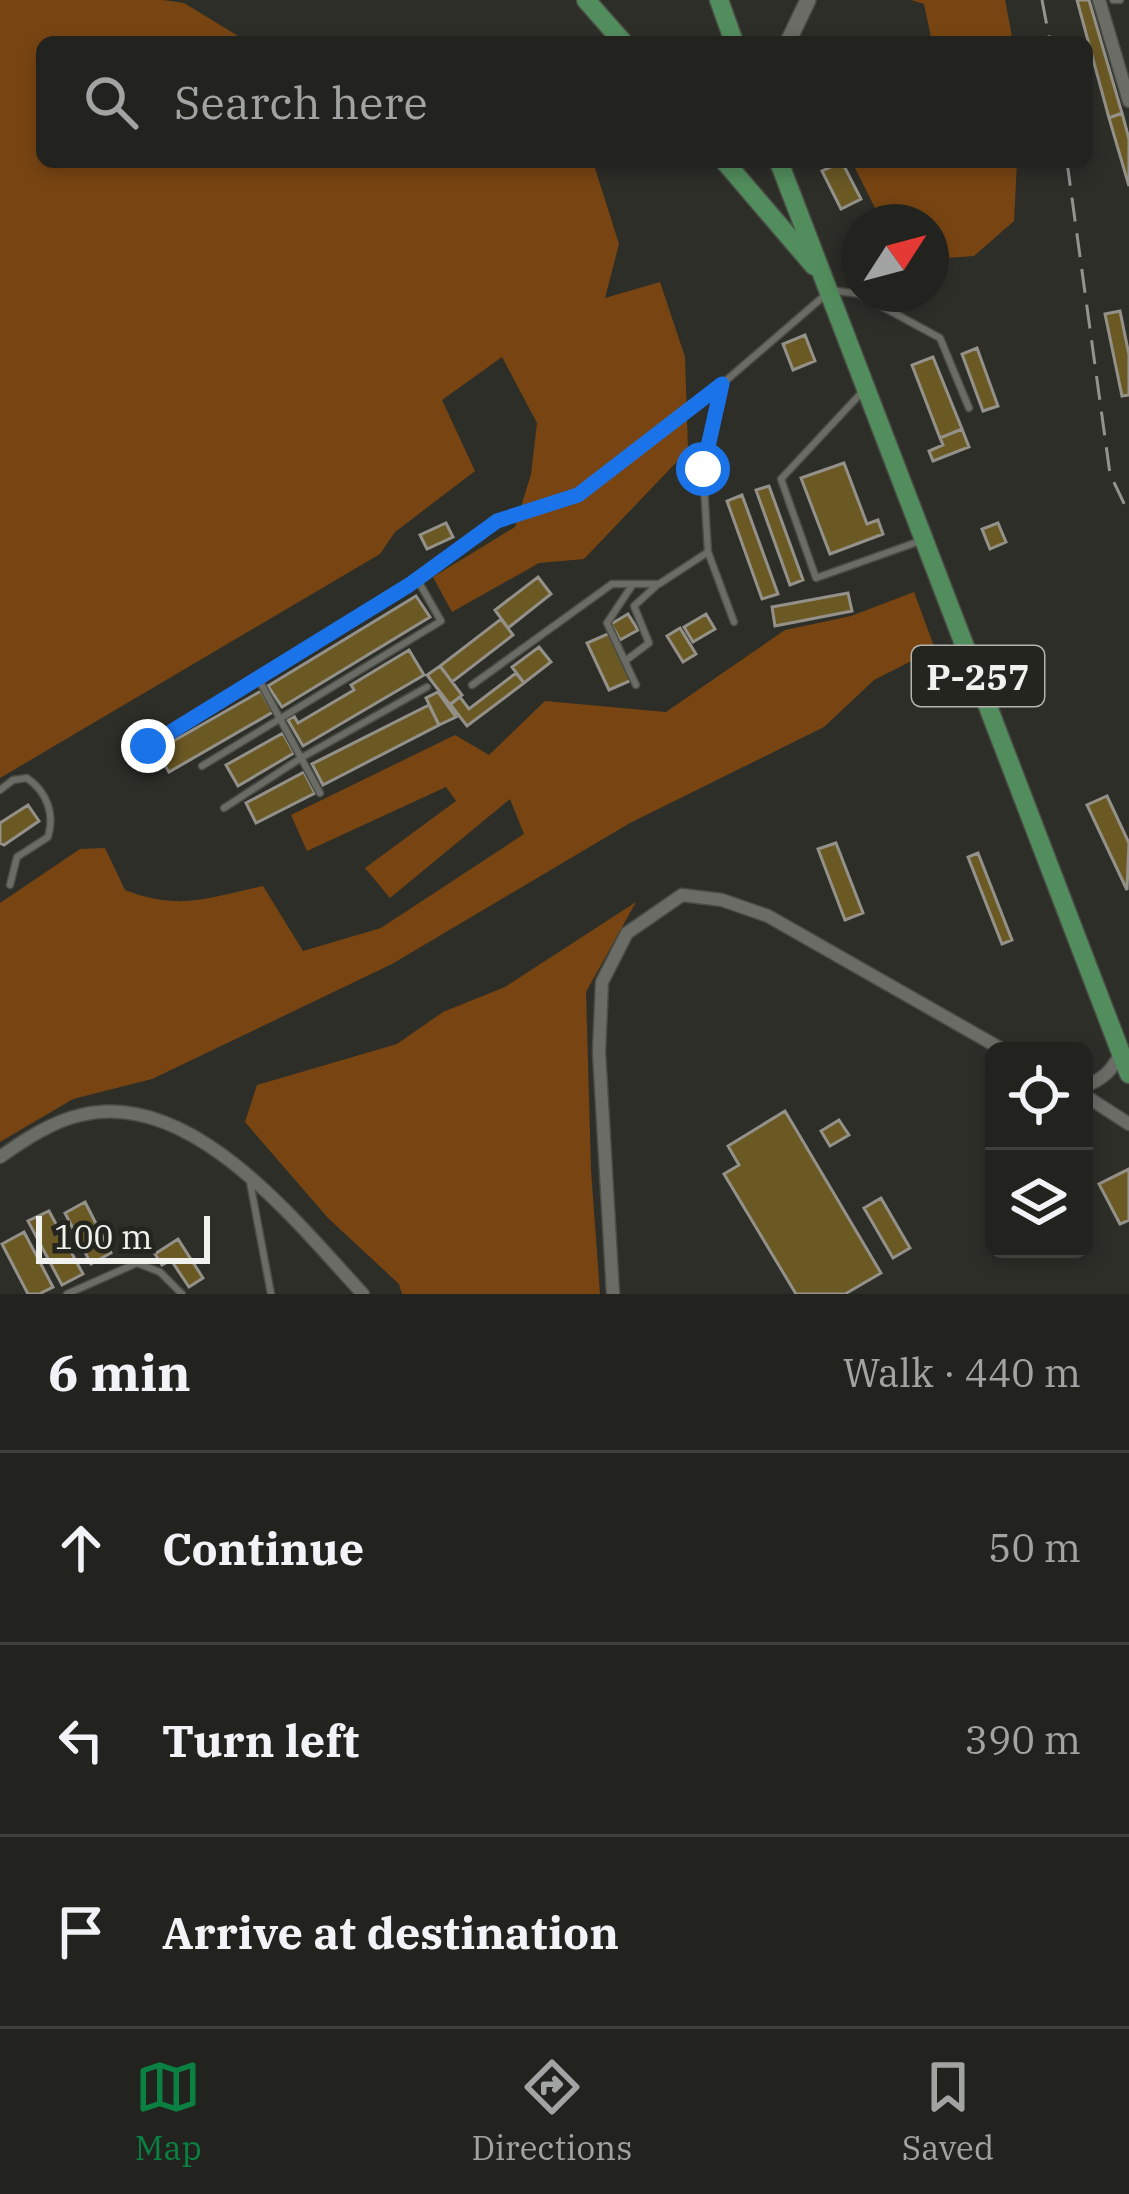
<!DOCTYPE html>
<meta charset="utf-8">
<style>
body{margin:0;font-family:"IBM Plex Serif",serif;background:#2a2a27;color:#f1f3f6}
.controls{position:absolute;right:36px;bottom:36px;display:grid;overflow:hidden;border-radius:18px;box-shadow:0 6px 18px #0003}
.controls button{width:108px;height:108px;display:grid;place-items:center;padding:0;border:0;border-bottom:3px solid #3f3f3c;background:#22221e;color:#f1f3f6;font:60px sans-serif}
.compass{position:absolute;left:841px;top:204px;width:108px;height:108px;border-radius:50%;background:#22221e;box-shadow:0 6px 18px #0003;rotate:54deg}
.scale{position:absolute;left:36px;bottom:30px;width:174px;box-sizing:border-box;padding-left:12px;border:6px solid #f1f2ee;border-top:0;font-size:33px;line-height:42px;white-space:nowrap;color:#f1f2ee;-webkit-text-stroke:9px #23251e;paint-order:stroke}
.stop{position:absolute;width:36px;height:36px;margin:-27px;border:9px solid #1a73e8;border-radius:50%;background:#fff}
.stop.end{background:#1a73e8;border-color:#fff;box-shadow:0 3px 12px #0008}
.list{margin:0;padding:0;list-style:none}
h2{display:flex;justify-content:space-between;align-items:center;height:156px;margin:0;padding:0 48px;font-size:51px}
h2 small{font-size:39px;font-weight:400;color:#a2a4a4}
.list li{display:grid;grid-template-columns:78px 1fr auto;gap:36px;align-items:center;box-sizing:border-box;height:192px;padding:0 48px;border-top:3px solid #3f3f3c}
.list b{display:block;font-size:45px;white-space:nowrap}
.list em{font-size:39px;font-style:normal;color:#a2a4a4}
.icon{flex:none;width:66px;height:66px;fill:none;stroke:currentColor;stroke-width:2;stroke-linecap:round;stroke-linejoin:round}
.map{position:relative;flex:none;width:1129px;height:1294px;overflow:hidden}
.search{position:absolute;background:#22221e;box-shadow:0 6px 18px #0003;left:36px;right:36px;top:36px;height:132px;display:flex;align-items:center;gap:30px;box-sizing:border-box;padding:0 42px;border-radius:18px;color:#a2a4a4;font-size:45px}
.sheet{height:732px;background:#22221e}
nav{display:flex;justify-content:space-around;align-items:center;box-sizing:border-box;height:168px;border-top:3px solid #3f3f3c;background:#22221e;font-size:33px;color:#a2a4a4}
nav a{display:grid;justify-items:center;gap:6px}
nav .on{color:#0b8043}
.map>svg:first-child{display:block}
.green{fill:#784512}
.building{fill:#6b5924;stroke:#939189;stroke-width:3}
.lines{fill:none;stroke-linecap:round;stroke-linejoin:round}
.service-casing{stroke:#4a4c46;stroke-width:9}
.minor-casing{stroke:#4a4c46;stroke-width:15}
.tertiary-casing{stroke:#4a4c46;stroke-width:18}
.trunk-casing{stroke:#4a4c46;stroke-width:21}
.service{stroke:#6a6c65;stroke-width:6}
.minor{stroke:#6a6c65;stroke-width:12}
.tertiary{stroke:#6a6c65;stroke-width:15}
.trunk{stroke:#528e5d;stroke-width:18}
.rail{stroke:#93948f;stroke-width:3;stroke-dasharray:24 12;stroke-linecap:butt}
.route{stroke:#1a73e8;stroke-width:15}
.labels{text-anchor:middle;dominant-baseline:central;stroke-width:12;stroke-linejoin:round;paint-order:stroke}
.shield{fill:#23251e;stroke:#b3b4b0;stroke-width:3}
.shield-label{font-size:36px;font-weight:bold;fill:#f1f2ee}
</style>
<div class="map">
<svg width="1129" height="1294" viewBox="0 0 1129 1294">
<rect width="100%" height="100%" fill="#2d2e28"/>
<path class="green" d="M0 0H163L184 3 248 42H42V162H593L619 244 605 298 660 282 685 357 688 450 584 559 539 563 452 612 433 577 515 527 531 474 537 423 502 357 442 400 475 471 395 532 380 554 0 778Z
M911 0H1005L1013 42H932L924 4Z
M852 162H1017L1014 221 974 256 931 259V222H882Z
M914 592 935 649 874 680 824 727 630 823 392 964 152 1079 73 1099 0 1142V903L80 849 105 848 125 890C178 911 209 898 263 886L303 951 381 928 524 834 510 799 390 898 365 868 456 801 446 787 307 851 291 815 455 735 489 755 545 701 666 712 785 630 851 616Z
M636 902 586 992 591 1170 600 1294H402L399 1284 328 1218 245 1122 257 1085 397 1044 443 1012 505 987Z"/>
<path class="building" d="M1077 0H1089L1122 113 1109 118Z
M1122 113 1129 139V186L1109 118Z
M842 162 861 199 841 209 822 171Z
M1120 311 1129 355V395L1122 396 1105 314Z
M805 335 815 361 793 370 783 344Z
M977 348 998 406 983 411 962 354Z
M933 357 962 429 940 438 912 365Z
M962 429 969 447 933 461 929 451 943 445 940 438Z
M844 463 867 524 878 520 883 534 830 554 801 478Z
M769 486 803 580 790 585 756 490Z
M742 495 778 594 762 599 727 501Z
M446 523 453 537 427 549 420 535Z
M998 523 1006 542 990 549 982 529Z
M538 577 551 594 508 628 495 610Z
M848 593 852 611 775 626 772 607Z
M416 596 430 617 282 707 268 686Z
M628 614 638 630 620 640 611 624Z
M706 614 715 629 693 642 684 627Z
M501 619 513 635 452 682 440 666Z
M680 628 696 654 683 662 667 636Z
M610 633 632 680 609 690 587 643Z
M539 647 551 662 524 683 512 667Z
M409 650 424 675 303 746 288 720 294 716 298 723 354 690 351 685Z
M440 666 462 695 450 705 427 675Z
M516 673 524 683 467 726 450 704 460 697 469 709Z
M261 691 273 712 169 772 156 751Z
M438 692 456 717 439 725 426 698Z
M429 705 439 725 323 785 312 764Z
M283 733 294 753 238 786 226 765Z
M304 772 315 793 256 823 246 803Z
M1107 796 1129 843 1127 890 1087 805Z
M28 805 39 821 4 845 0 843V823Z
M836 843 863 913 845 920 818 849Z
M978 853 1012 940 1002 944 968 857Z
M785 1111 881 1273 845 1294H796L724 1174 739 1165 728 1146Z
M839 1120 849 1135 830 1146 821 1131Z
M1129 1169V1220L1120 1224 1099 1184Z
M881 1198 910 1248 893 1258 864 1208Z
M85 1202 111 1253 91 1264 65 1213Z
M49 1211 83 1274 62 1285 28 1221Z
M24 1232 53 1287 39 1294H28L2 1244Z
M178 1239 203 1278 189 1287 171 1260 162 1265 155 1254Z"/>
<g class="lines">
<defs>
<path id="service" d="M1113 0H1120
M859 294 940 338 969 408
M864 390 781 479 816 578 923 540
M708 552 734 622
M633 584 607 623 636 685
M625 661 649 643 634 606 656 586
M258 678 320 793
M472 685 612 584H659L708 552 703 469 722 384 831 290 859 294
M148 745 409 585 497 521 578 495 722 384
M202 766 441 621 417 579
M0 790 13 780 27 778C47 792 55 814 48 837L17 857 10 885
M224 808 301 758 427 687
M250 1182 271 1294
M67 1294 137 1263 160 1272 182 1294"/>
<path id="minor" d="M1099 0 1129 101
M1084 1086C1103 1080 1112 1070 1121 1053
M1084 1095 1129 1124
M0 1157C24 1140 53 1121 81 1115 192 1088 297 1223 363 1294
M613 1294 599 1052 602 982 627 933 682 895 722 900 768 916 1005 1051"/>
<path id="tertiary" d="M788 42 808 0"/>
<path id="trunk" d="M586 0 623 42
M719 0 734 42
M725 162 814 266
M779 162 1129 1074"/>
</defs>
<use href="#service" class="service-casing"/>
<use href="#minor" class="minor-casing"/>
<use href="#tertiary" class="tertiary-casing"/>
<use href="#trunk" class="trunk-casing"/>
<use href="#service" class="service"/>
<use href="#minor" class="minor"/>
<use href="#tertiary" class="tertiary"/>
<use href="#trunk" class="trunk"/>
<path class="rail" d="M1042 0 1050 42
M1067 162 1110 474 1129 514"/>
</g>
<g class="lines">
<path class="route" d="M148 746 409 585 497 521 578 495 722 384 703 469"/>
</g>
<g class="labels">
<rect class="shield" x="912" y="646" width="132" height="60" rx="9"/>
<g class="shield-label">
<text x="978" y="676">Р-257</text>
</g>
</g>
</svg>
<div class="controls">
<button><svg class="icon" aria-label="locate" viewBox="0 0 24 24"><circle cx="12" cy="12" r="6"/><path d="M12 2v4M12 18v4M2 12h4M18 12h4"/></svg></button>
<button><svg class="icon" aria-label="layers" viewBox="0 0 24 24"><path d="M12 4l9 5-9 5-9-5zM3 14l9 5 9-5"/></svg></button>
</div>
<svg class="compass" viewBox="-18 -18 36 36"><path d="M0-13l5 13h-10z" fill="#e53935"/><path d="M0 13l5-13h-10z" fill="#a2a4a4"/></svg>
<div class="scale">100 m</div>
<div class="stop" style="left:703px;top:469px"></div>
<div class="stop end" style="left:148px;top:746px"></div>
<div class="search"><svg class="icon" aria-label="search" viewBox="0 0 24 24"><circle cx="10" cy="10" r="6"/><path d="M15 15l6 6"/></svg>Search here</div>
</div>
<section class="sheet">
<h2>6 min<small>Walk · 440 m</small></h2>
<ul class="list">
<li><svg class="icon" aria-label="ahead" viewBox="0 0 24 24"><path d="M12 20V5M6 11l6-6 6 6"/></svg><div><b>Continue</b></div><em>50 m</em></li>
<li><svg class="icon" aria-label="left" viewBox="0 0 24 24"><path d="M17 20v-9H6M10 6l-5 5 5 5"/></svg><div><b>Turn left</b></div><em>390 m</em></li>
<li><svg class="icon" aria-label="arrive" viewBox="0 0 24 24"><path d="M6 21V4h12l-3 4 3 4H6"/></svg><div><b>Arrive at destination</b></div></li>
</ul>
</section>
<nav>
<a class="on"><svg class="icon" aria-label="map" viewBox="0 0 24 24"><path d="M3 6l6-2 6 2 6-2v14l-6 2-6-2-6 2zM9 4v14M15 6v14"/></svg>Map</a>
<a><svg class="icon" aria-label="directions" viewBox="0 0 24 24"><path d="M12 3l9 9-9 9-9-9zM9 14v-3h6M13 9l2 2-2 2"/></svg>Directions</a>
<a><svg class="icon" aria-label="saved" viewBox="0 0 24 24"><path d="M7 4h10v16l-5-4-5 4z"/></svg>Saved</a>
</nav>
